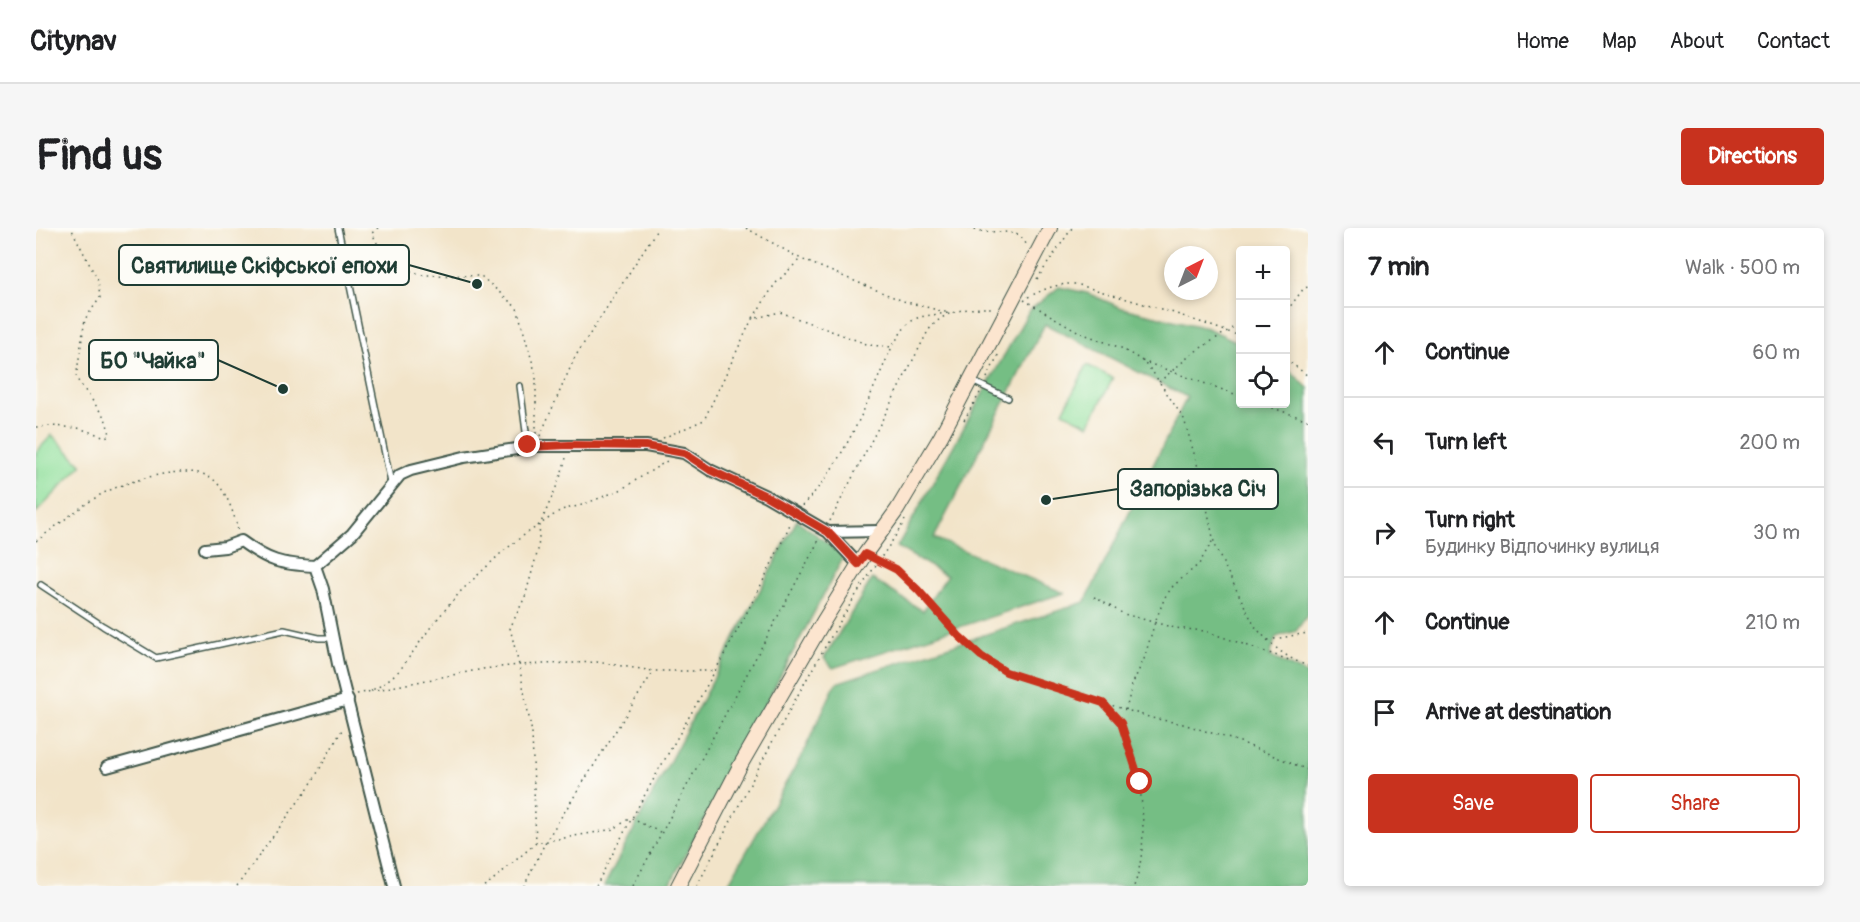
<!DOCTYPE html>
<meta charset="utf-8">
<style>
body{margin:0;font-family:Pangolin,sans-serif;background:#f6f6f6;color:#202124}
.controls{position:absolute;right:18px;top:18px;display:grid;overflow:hidden;border-radius:6px;box-shadow:0 3px 9px #0003}
.controls button{width:54px;height:54px;display:grid;place-items:center;padding:0;border:0;border-bottom:2px solid #e0e0e0;background:#fff;color:#202124;font:30px sans-serif}
.compass{position:absolute;left:1128px;top:18px;width:54px;height:54px;border-radius:50%;background:#fff;box-shadow:0 3px 9px #0003;rotate:42deg}
.stop{position:absolute;width:18px;height:18px;margin:-14px;border:4px solid #c8321e;border-radius:50%;background:#fff}
.stop.end{background:#c8321e;border-color:#fff;box-shadow:0 2px 6px #0008}
.list{margin:0;padding:0;list-style:none}
h2{display:flex;justify-content:space-between;align-items:center;height:78px;margin:0;padding:0 24px;font-size:26px}
h2 small{font-size:20px;font-weight:400;color:#757577}
.list li{display:grid;grid-template-columns:39px 1fr auto;gap:18px;align-items:center;box-sizing:border-box;height:90px;padding:0 24px;border-top:2px solid #e0e0e0}
.list b{display:block;font-size:22px;white-space:nowrap}
.list p{margin:0;font-size:20px;white-space:nowrap;color:#757577}
.list em{font-size:20px;font-style:normal;color:#757577}
.actions{display:flex;gap:12px;padding:18px 24px}
.actions a{flex:1;padding:14px 0;border:2px solid #c8321e;border-radius:6px;text-align:center;font-size:21px;color:#c8321e}
.actions .main{background:#c8321e;color:#fff}
.icon{flex:none;width:33px;height:33px;fill:none;stroke:currentColor;stroke-width:2;stroke-linecap:round;stroke-linejoin:round}
.map{position:relative;flex:none;width:1272px;height:658px;overflow:hidden;border-radius:6px}
header{display:flex;align-items:center;gap:36px;box-sizing:border-box;height:84px;padding:0 30px;background:#fff;border-bottom:2px solid #e0e0e0}
header strong{font-size:28px}
nav{display:flex;gap:33px;margin-inline-start:auto;font-size:21px}
.intro{display:flex;align-items:center;justify-content:space-between;box-sizing:border-box;height:144px;padding:0 36px}
h1{margin:0;font-size:42px}
.button{padding:15px 27px;border-radius:6px;background:#c8321e;color:#fff;font-size:21px;font-weight:700}
main{display:flex;gap:36px;padding:0 36px}
aside{flex:1;background:#fff;border-radius:6px;box-shadow:0 3px 9px #0003}
.map>svg:first-child{display:block}
.green{fill:#92e09d;stroke:#588e68;stroke-width:1.5}
.forest{fill:#75be84;stroke:#4a7e5c;stroke-width:1.5}
.lines{fill:none;stroke-linecap:round;stroke-linejoin:round}
.lane-casing{stroke:#3f564a;stroke-width:8}
.street-casing{stroke:#3f564a;stroke-width:14}
.secondary-casing{stroke:#3f564a;stroke-width:16}
.path{stroke:#3f564a;stroke-width:1.5;stroke-dasharray:1.5 4.5;stroke-linecap:butt}
.lane{stroke:#fff;stroke-width:5}
.street{stroke:#fff;stroke-width:10}
.secondary{stroke:#fce5cf;stroke-width:14}
.route{stroke:#c8321e;stroke-width:8}
.leader{fill:none;stroke:#1f3d34;stroke-width:2}
.callout-dot{fill:#1f3d34;stroke:#fdfcf7;stroke-width:2}
.callout{fill:#fdfcf7;stroke:#1f3d34;stroke-width:2}
.callout-label{font-size:22px;text-anchor:middle;font-weight:bold;fill:#1f3d34}
</style>
<header>
<strong>Citynav</strong>
<nav><a>Home</a><a>Map</a><a>About</a><a>Contact</a></nav>
</header>
<div class="intro"><h1>Find us</h1><a class="button">Directions</a></div>
<main>
<div class="map">
<svg width="1272" height="658" viewBox="0 0 1272 658">
<rect width="100%" height="100%" fill="#fdfcf7"/>
<filter id="ink" filterUnits="userSpaceOnUse"><feTurbulence type="fractalNoise" baseFrequency=".0167" numOctaves="2"/><feDisplacementMap in="SourceGraphic" scale="12" xChannelSelector="R" yChannelSelector="G"/><feConvolveMatrix kernelMatrix="1 2 1 2 8 2 1 2 1" color-interpolation-filters="sRGB"/></filter>
<filter id="wash" filterUnits="userSpaceOnUse"><feTurbulence type="fractalNoise" baseFrequency=".008" numOctaves="4" result="noise"/><feDisplacementMap in="SourceGraphic" scale="24" xChannelSelector="R" yChannelSelector="G"/><feGaussianBlur stdDeviation="1.35" result="paint"/><feColorMatrix in="noise" values="0 0 0 0 0 0 0 0 0 0 0 0 0 0 0 0 0 1.4 0 .05"/><feComposite in="paint" operator="in"/></filter>
<g filter="url(#wash)">
<rect width="100%" height="100%" fill="#f2e4c9"/>
<path class="green" d="M1051 137 1077 150 1053 197 1027 184Z
M16 207 46 237 0 285V224Z"/>
<path class="forest" d="M1023 59 1051 65 1086 80 1171 100 1204 115V176H1250V139L1272 160V386L1260 403 1240 409 1234 428 1272 447V658H691L767 525 800 455 1049 374 1151 169 1009 96 898 310 1028 365 797 440 788 430 836 351 887 383 911 348 861 319 993 83Z
M761 292 808 328 633 658H568Z"/>
</g>
<g filter="url(#ink)">
<g class="lines">
<defs>
<path id="lane" d="M302 0 355 255
M936 153 972 170
M484 158 492 219
M5 357 67 398 120 430 248 402 283 410H297"/>
<path id="street" d="M792 304 845 303
M169 321 189 319 205 313C234 334 244 336 279 338L316 306 364 247 375 242 428 229 500 218H610L648 225 674 242 730 268 792 304 822 336
M279 338 287 361 302 436 358 658
M71 539 312 472"/>
<path id="secondary" d="M642 658 705 536 787 394 829 326 861 282 905 208 1014 0"/>
</defs>
<use href="#lane" class="lane-casing"/>
<use href="#street" class="street-casing"/>
<use href="#secondary" class="secondary-casing"/>
<path class="path" d="M342 0 336 5 351 35 387 47 445 48 481 80 500 147V208
M710 0 765 31 867 73 913 85
M933 0C949 7 972 1 982 7 986 9 989 15 992 18
M1001 51 1036 0
M992 69C1009 61 1021 55 1040 56L1135 84 1204 108
M988 72 1045 105 1085 120 1105 132 1116 143 1148 191 1164 246 1179 319 1218 397C1232 415 1251 431 1272 438
M1250 80H1253L1268 60 1272 59
M717 90 739 56 764 31
M1250 131 1272 148
M1106 133 1204 168
M951 150 963 125
M1123 154 1157 125 1204 95
M1225 176 1272 192
M928 192 944 165
M0 199 16 198 42 200 70 209 74 206 69 190 40 150 49 91 64 70 62 53 35 0
M504 208 539 129 622 0
M627 210 668 192 716 91 744 84 833 117 856 119C875 87 877 89 913 85
M766 278C809 234 831 174 856 119
M794 293 892 103C908 81 932 80 957 80
M0 313C21 298 42 280 64 267 87 254 156 232 178 252 191 264 198 286 202 302
M843 333 861 342 882 362 923 408 945 428 970 444 1116 490 1147 496 1204 514 1272 542
M1058 369 1088 386 1139 400 1169 403 1256 433
M1232 412 1272 405
M335 463 447 441 483 437 561 434 617 443H678
M332 464 346 457 364 442 397 396 425 363 464 326 484 310 525 282 546 277 584 262 631 233
M321 466 331 464
M1067 475C1073 481 1081 488 1085 496 1106 536 1115 615 1098 658
M1090 482 1096 457 1108 431 1119 394 1129 369 1137 358 1163 336 1177 312
M500 615 496 505 483 437 474 400 489 369 502 322 504 297 524 250 530 230
M201 658 275 556 306 502
M448 658 452 656 500 615 578 601 594 590 626 605
M488 658 510 613 617 444
M560 658C622 535 699 420 755 294
M597 658 783 312
M661 658C711 562 760 465 817 372 834 344 853 320 869 292"/>
<use href="#lane" class="lane"/>
<use href="#street" class="street"/>
<use href="#secondary" class="secondary"/>
</g>
</g>
<g class="lines" filter="url(#ink)">
<path class="route" d="M492 217V219L533 217 610 218 648 225 674 242 730 268 792 304 822 336 829 326 861 342 882 362 923 408 945 428 970 444 1067 475 1085 495 1104 554"/>
</g>
<path class="leader" d="M441 56L373 37M247 161L182 132M1010 272L1082 261"/>
<g class="callout-dot">
<circle cx="441" cy="56" r="6"/>
<circle cx="247" cy="161" r="6"/>
<circle cx="1010" cy="272" r="6"/>
</g>
<g class="callout">
<rect x="83" y="17" width="290" height="40" rx="6"/>
<rect x="53" y="112" width="129" height="40" rx="6"/>
<rect x="1082" y="241" width="160" height="40" rx="6"/>
</g>
<g class="callout-label">
<text x="228" y="45">Святилище Скіфської епохи</text>
<text x="117" y="140">БО "Чайка"</text>
<text x="1162" y="268">Запорізька Січ</text>
</g>
</svg>
<div class="controls">
<button>+</button>
<button>−</button>
<button><svg class="icon" aria-label="locate" viewBox="0 0 24 24"><circle cx="12" cy="12" r="6"/><path d="M12 2v4M12 18v4M2 12h4M18 12h4"/></svg></button>
</div>
<svg class="compass" viewBox="-18 -18 36 36"><path d="M0-13l5 13h-10z" fill="#e53935"/><path d="M0 13l5-13h-10z" fill="#757577"/></svg>
<div class="stop" style="left:1104px;top:554px"></div>
<div class="stop end" style="left:492px;top:217px"></div>
</div>
<aside>
<h2>7 min<small>Walk · 500 m</small></h2>
<ul class="list">
<li><svg class="icon" aria-label="ahead" viewBox="0 0 24 24"><path d="M12 20V5M6 11l6-6 6 6"/></svg><div><b>Continue</b></div><em>60 m</em></li>
<li><svg class="icon" aria-label="left" viewBox="0 0 24 24"><path d="M17 20v-9H6M10 6l-5 5 5 5"/></svg><div><b>Turn left</b></div><em>200 m</em></li>
<li><svg class="icon" aria-label="right" viewBox="0 0 24 24"><path d="M7 20v-9h11M14 6l5 5-5 5"/></svg><div><b>Turn right</b><p>Будинку Відпочинку вулиця</p></div><em>30 m</em></li>
<li><svg class="icon" aria-label="ahead" viewBox="0 0 24 24"><path d="M12 20V5M6 11l6-6 6 6"/></svg><div><b>Continue</b></div><em>210 m</em></li>
<li><svg class="icon" aria-label="arrive" viewBox="0 0 24 24"><path d="M6 21V4h12l-3 4 3 4H6"/></svg><div><b>Arrive at destination</b></div></li>
</ul>
<div class="actions"><a class="main">Save</a><a>Share</a></div>
</aside>
</main>
